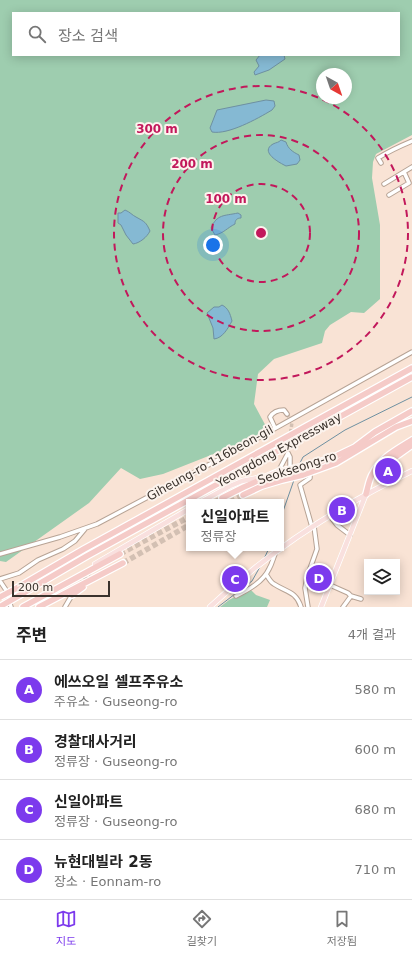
<!DOCTYPE html>
<html lang="ko">
<meta charset="utf-8">
<style>
body{margin:0;font-family:"DejaVu Sans","Noto Sans KR",sans-serif;background:#f2f2f2;color:#222}
.controls{position:absolute;right:12px;bottom:12px;display:grid;overflow:hidden;border-radius:0px;box-shadow:0 2px 10px #0003}
.controls button{width:36px;height:36px;display:grid;place-items:center;padding:0;border:0;border-bottom:1px solid #e0e0e0;background:#fff;color:#222;font:20px sans-serif}
.compass{position:absolute;left:316px;top:68px;width:36px;height:36px;border-radius:50%;background:#fff;box-shadow:0 2px 10px #0003;rotate:140deg}
.scale{position:absolute;left:12px;bottom:10px;width:98px;box-sizing:border-box;padding-left:4px;border:2px solid #3a322c;border-top:0;font-size:11px;line-height:14px;white-space:nowrap;color:#3a322c;-webkit-text-stroke:3px #fcf3ed;paint-order:stroke}
.you{position:absolute;left:213px;top:245px;width:14px;height:14px;margin:-10px;border:3px solid #fff;border-radius:50%;background:#1a73e8;box-shadow:0 0 0 6px #1a73e833}
.badge{display:grid;place-items:center;width:26px;height:26px;border-radius:50%;background:#7c3aed;color:#fff;font-size:13px;font-weight:700}
.pin{position:absolute;translate:-50% -50%;border:2px solid #fff;box-shadow:0 1px 4px #0006}
.popup{position:absolute;left:186px;top:499px;width:98px;height:52px;box-sizing:border-box;display:grid;place-content:center;border-radius:0px;background:#fff;filter:drop-shadow(0 1px 3px #0005);font-size:13px;white-space:nowrap;color:#767676}
.popup b{font-size:15px;color:#222}
.popup::after{content:'';position:absolute;left:50%;top:100%;margin-left:-8px;border:8px solid transparent;border-top-color:#fff}
.list{margin:0;padding:0;list-style:none}
h2{display:flex;justify-content:space-between;align-items:center;height:52px;margin:0;padding:0 16px;font-size:17px}
h2 small{font-size:13px;font-weight:400;color:#767676}
.list li{display:grid;grid-template-columns:26px 1fr auto;gap:12px;align-items:center;box-sizing:border-box;height:60px;padding:0 16px;border-top:1px solid #e0e0e0}
.list b{display:block;font-size:15px;white-space:nowrap}
.list p{margin:0;font-size:13px;white-space:nowrap;color:#767676}
.list em{font-size:13px;font-style:normal;color:#767676}
.icon{flex:none;width:22px;height:22px;fill:none;stroke:currentColor;stroke-width:2;stroke-linecap:round;stroke-linejoin:round}
.map{position:relative;flex:none;width:412px;height:607px;overflow:hidden}
.search{position:absolute;background:#fff;box-shadow:0 2px 10px #0003;left:12px;right:12px;top:12px;height:44px;display:flex;align-items:center;gap:10px;box-sizing:border-box;padding:0 14px;border-radius:0px;color:#767676;font-size:15px}
.sheet{height:292px;background:#fff}
nav{display:flex;justify-content:space-around;align-items:center;box-sizing:border-box;height:56px;border-top:1px solid #e0e0e0;background:#fff;font-size:11px;color:#767676}
nav a{display:grid;justify-items:center;gap:2px}
nav .on{color:#7c3aed}
.map>svg:first-child{display:block}
.green{fill:#9ecdaf;fill-rule:evenodd}
.water{fill:#85b9d3;stroke:#6e90a1}
.lines{fill:none;stroke-linecap:round;stroke-linejoin:round}
.stream{stroke:#6e90a1;stroke-width:1}
.minor-tunnel{stroke:#d3c0b3;stroke-width:3.5;stroke-dasharray:3.5 2;stroke-linecap:butt}
.major-tunnel{stroke:#d3c0b3;stroke-width:4.5;stroke-dasharray:4.5 2;stroke-linecap:butt}
.highway-tunnel{stroke:#d3c0b3;stroke-width:5.5;stroke-dasharray:5.5 3;stroke-linecap:butt}
.minor-casing{stroke:#b7a395;stroke-width:5.5}
.major-casing{stroke:#fff;stroke-width:6}
.highway-casing{stroke:#fff;stroke-width:8}
.minor{stroke:#fff;stroke-width:3.5}
.major{stroke:#f9e0de;stroke-width:4.5}
.highway{stroke:#f5cbc8;stroke-width:5.5}
.highway-bridge-casing{stroke:#fff;stroke-width:8;stroke-linecap:butt}
.highway-bridge{stroke:#f5cbc8;stroke-width:5.5}
.ring{fill:none;stroke:#c2185b;stroke-width:2;stroke-dasharray:7 5}
.labels{text-anchor:middle;dominant-baseline:central;stroke-width:4;stroke-linejoin:round;paint-order:stroke}
.street-label{font-size:12px;fill:#3a322c;stroke:#fcf3ed}
.centre{fill:#c2185b;stroke:#fcf3ed;stroke-width:2}
.ring-label{font-size:12px;text-anchor:middle;font-weight:bold;fill:#c2185b;stroke:#fcf3ed;stroke-width:4;stroke-linejoin:round;paint-order:stroke}
</style>
<div class="map">
<svg width="412" height="607" viewBox="0 0 412 607">
<rect width="100%" height="100%" fill="#f9e3d5"/>
<path class="green" d="M0 0H412V135L376 154 373 162 372 178 380 225V299L364 313 351 312 330 325 325 331 322 343 274 359 258 374 254 404 269 432 163 474 140 479 121 468 89 503 6 562 0 561ZM13 13H399V55H13ZM322 74H346V98H322Z
M250 589 256 595 270 600 267 607H220L229 600Z"/>
<path class="water" d="M260 55H284L285 59 269 70 255 75 254 72 259 66 256 60Z
M266 100 274 101 275 106 272 110C257 119 228 135 212 132L210 128 217 110Z
M281 140 286 142C288 149 293 152 299 155L300 160 297 164 286 166C280 163 259 152 273 144 277 142 278 143 281 140Z
M125 210C130 212 132 215 136 217 145 222 146 222 150 231 147 237 140 243 133 244L126 235 121 225 118 223V213H121Z
M238 213 241 215V218C237 218 235 220 235 224 227 228 224 233 215 235L211 228C217 214 224 216 238 213Z
M222 305C228 308 230 313 232 321 228 328 223 338 214 339L213 328 207 313 214 307H219Z"/>
<g class="lines">
<path class="stream" d="M299 465 303 457 345 430 412 397
M281 517 294 480
M264 559 269 548
M218 607 252 581 261 565"/>
<path class="minor-tunnel" d="M287 414 292 422 288 453"/>
<path class="major-tunnel" d="M80 585 90 572"/>
<path class="highway-tunnel" d="M215 502 222 498
M230 502 243 495
M120 554 189 517
M123 563 189 525"/>
<defs>
<path id="minor" d="M381 163 378 158C389 151 400 146 412 141
M384 184 412 167
M389 195 409 183 404 172
M275 428 270 417C273 412 278 410 284 410L287 414
M278 472 288 453 290 457V467L293 468
M310 473V478L300 485 312 527
M330 516 337 525 350 535
M0 554 60 537 97 524 231 453 412 352
M266 574C268 577 270 582 274 584 286 592 296 591 301 607
M0 579 19 573 38 560 63 549 75 541 85 529
M0 581 6 590 11 607
M330 585 348 593 351 596
M236 596C248 590 263 582 269 569 272 564 273 559 275 554
M65 607 72 595
M308 607 305 588 307 577 317 549 314 526
M343 607 351 596 361 599"/>
<path id="major" d="M201 502 230 486 242 481 262 477
M95 564 189 509
M210 607C269 551 339 506 412 471
M321 607 366 494"/>
<path id="highway" d="M380 468 412 445
M366 494C368 487 369 479 373 473 380 458 398 449 412 440
M243 495 262 486 282 480 303 475 336 463 396 427 412 421
M222 498 244 487 278 472 310 465 332 458 355 447 375 432 412 411
M17 588 84 549 412 368
M20 595 87 556 412 377
M72 595 83 587
M23 607 120 554
M39 607 123 563"/>
</defs>
<use href="#minor" class="minor-casing"/>
<use href="#major" class="major-casing"/>
<use href="#highway" class="highway-casing"/>
<use href="#minor" class="minor"/>
<use href="#major" class="major"/>
<use href="#highway" class="highway"/>
<defs>
<path id="highway-bridge" d="M0 597 17 588
M1 606 20 595"/>
</defs>
<use href="#highway-bridge" class="highway-bridge-casing"/>
<use href="#highway-bridge" class="highway-bridge"/>
</g>
<g class="ring">
<circle cx="261" cy="233" r="49"/>
<circle cx="261" cy="233" r="98"/>
<circle cx="261" cy="233" r="147"/>
</g>
<g class="labels">
<g class="street-label">
<text transform="translate(279 450) rotate(-29)">Yeongdong Expressway</text>
<text transform="translate(210 463) rotate(-29)">Giheung-ro 116beon-gil</text>
<text transform="translate(297 468) rotate(-18)">Seokseong-ro</text>
</g>
</g>
<circle cx="261" cy="233" r="6" class="centre"/>
<g class="ring-label">
<text x="157" y="133">300 m</text>
<text x="192" y="168">200 m</text>
<text x="226" y="203">100 m</text>
</g>
</svg>
<div class="controls">
<button><svg class="icon" aria-label="layers" viewBox="0 0 24 24"><path d="M12 4l9 5-9 5-9-5zM3 14l9 5 9-5"/></svg></button>
</div>
<svg class="compass" viewBox="-18 -18 36 36"><path d="M0-13l5 13h-10z" fill="#e53935"/><path d="M0 13l5-13h-10z" fill="#767676"/></svg>
<div class="scale">200 m</div>
<div class="you"></div>
<div class="pin badge" style="left:388px;top:471px">A</div>
<div class="pin badge" style="left:342px;top:510px">B</div>
<div class="pin badge" style="left:235px;top:579px">C</div>
<div class="popup"><b>신일아파트</b>정류장</div>
<div class="pin badge" style="left:319px;top:578px">D</div>
<div class="search"><svg class="icon" aria-label="search" viewBox="0 0 24 24"><circle cx="10" cy="10" r="6"/><path d="M15 15l6 6"/></svg>장소 검색</div>
</div>
<section class="sheet">
<h2>주변<small>4개 결과</small></h2>
<ul class="list">
<li><span class="badge">A</span><div><b>에쓰오일 셀프주유소</b><p>주유소 · Guseong-ro</p></div><em>580 m</em></li>
<li><span class="badge">B</span><div><b>경찰대사거리</b><p>정류장 · Guseong-ro</p></div><em>600 m</em></li>
<li><span class="badge">C</span><div><b>신일아파트</b><p>정류장 · Guseong-ro</p></div><em>680 m</em></li>
<li><span class="badge">D</span><div><b>뉴현대빌라 2동</b><p>장소 · Eonnam-ro</p></div><em>710 m</em></li>
</ul>
</section>
<nav>
<a class="on"><svg class="icon" aria-label="map" viewBox="0 0 24 24"><path d="M3 6l6-2 6 2 6-2v14l-6 2-6-2-6 2zM9 4v14M15 6v14"/></svg>지도</a>
<a><svg class="icon" aria-label="directions" viewBox="0 0 24 24"><path d="M12 3l9 9-9 9-9-9zM9 14v-3h6M13 9l2 2-2 2"/></svg>길찾기</a>
<a><svg class="icon" aria-label="saved" viewBox="0 0 24 24"><path d="M7 4h10v16l-5-4-5 4z"/></svg>저장됨</a>
</nav>
